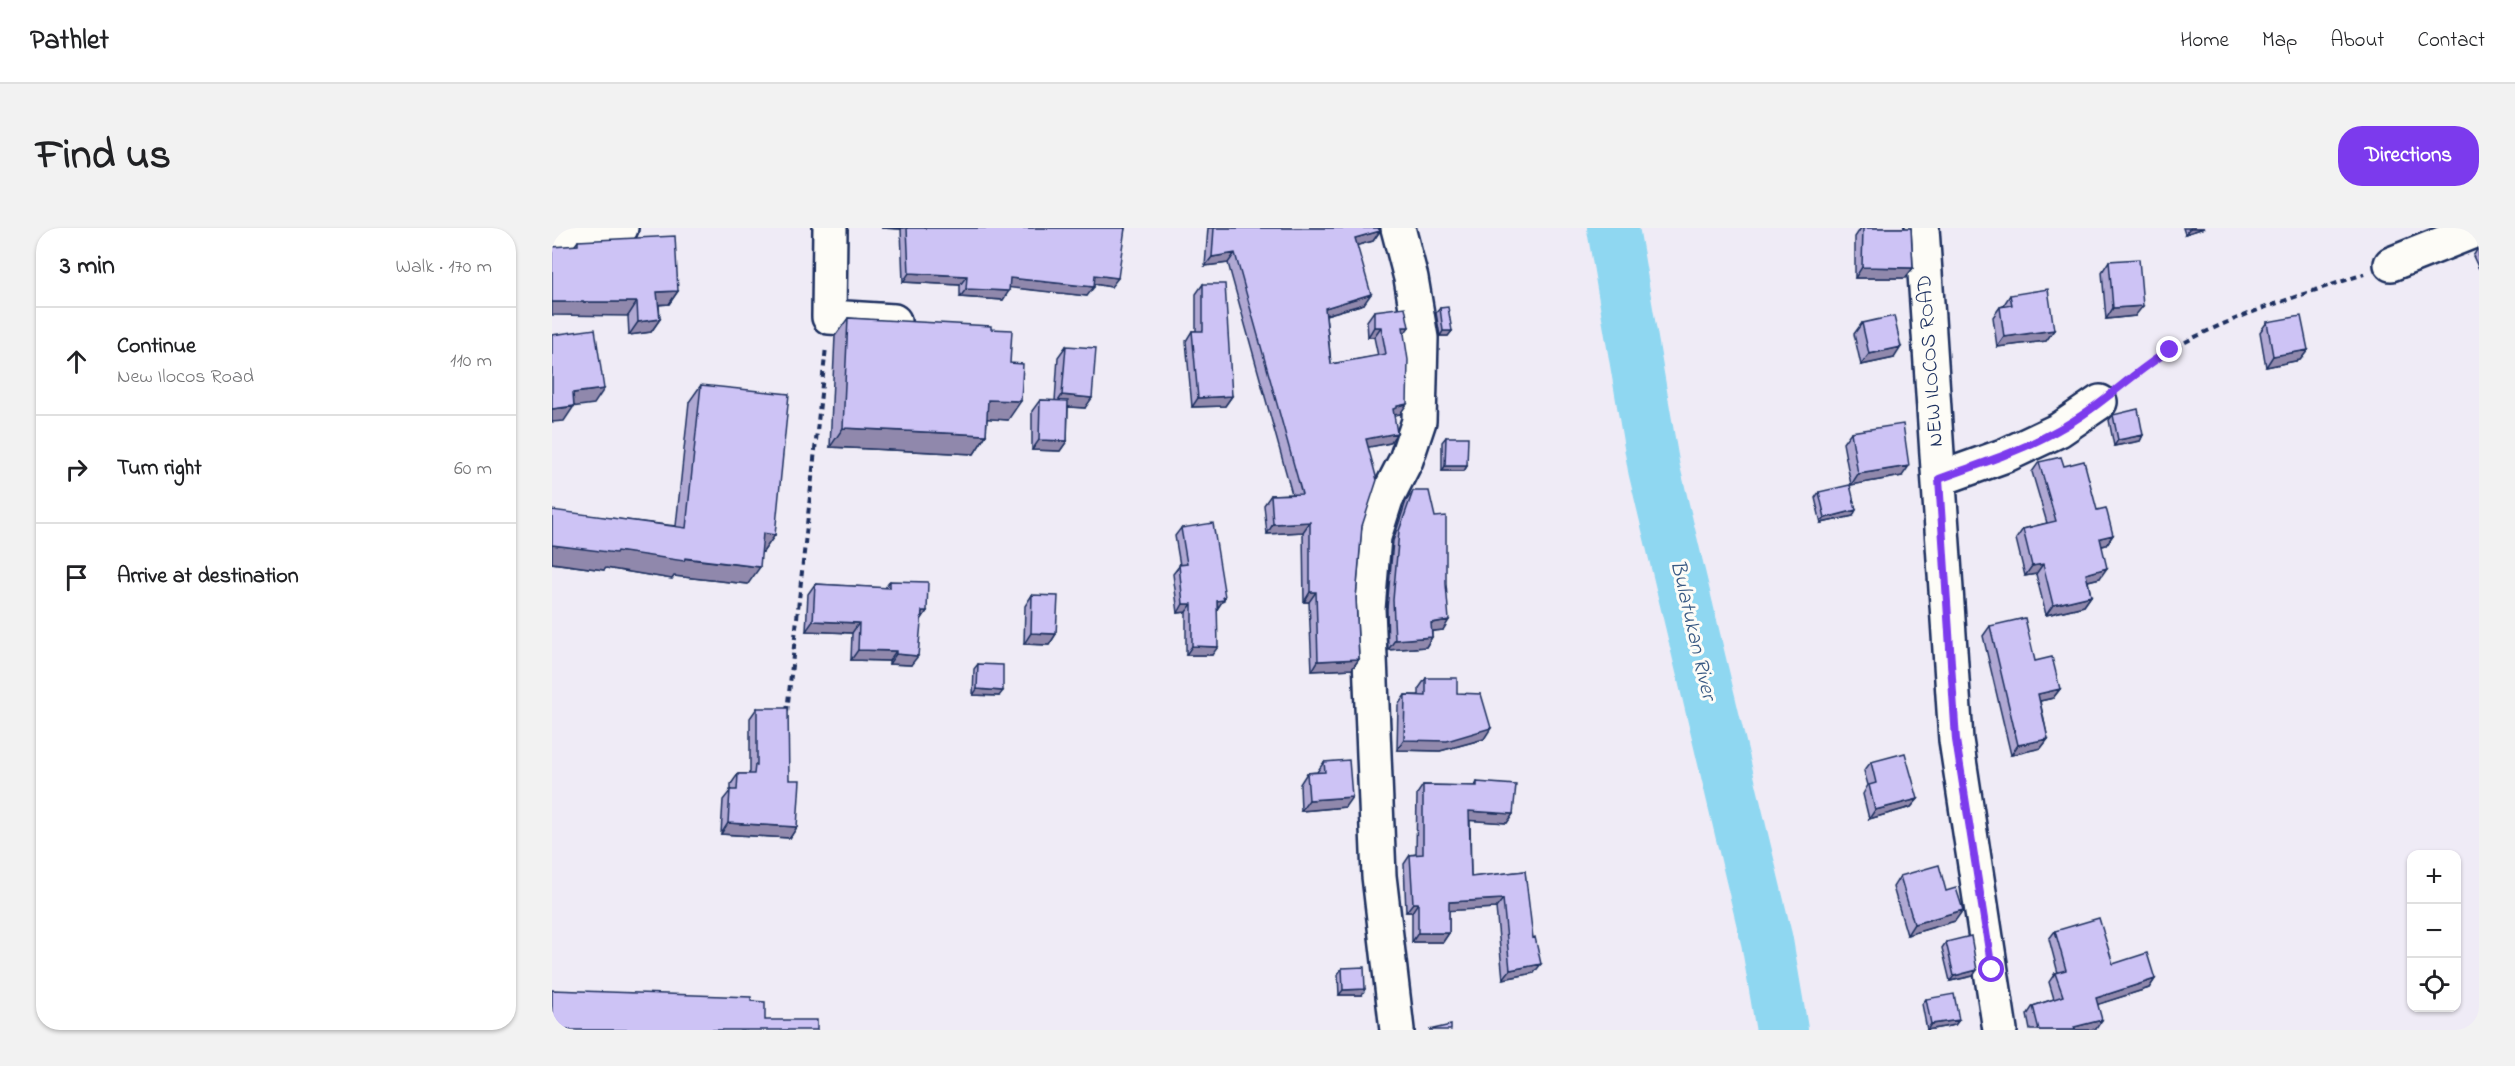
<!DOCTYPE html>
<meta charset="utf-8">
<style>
body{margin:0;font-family:"Indie Flower",sans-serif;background:#f2f2f2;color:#202124}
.controls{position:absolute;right:18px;bottom:18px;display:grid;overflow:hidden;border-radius:12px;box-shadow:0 2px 4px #0004}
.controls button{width:54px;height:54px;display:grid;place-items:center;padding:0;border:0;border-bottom:2px solid #e0e0e0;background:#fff;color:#202124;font:30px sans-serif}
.stop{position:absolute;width:18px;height:18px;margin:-14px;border:4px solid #7c3aed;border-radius:50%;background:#fff}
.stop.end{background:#7c3aed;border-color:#fff;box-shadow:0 2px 6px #0008}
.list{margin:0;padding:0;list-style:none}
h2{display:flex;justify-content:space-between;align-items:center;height:78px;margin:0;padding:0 24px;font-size:26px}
h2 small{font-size:20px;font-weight:400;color:#757577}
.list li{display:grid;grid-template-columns:39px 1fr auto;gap:18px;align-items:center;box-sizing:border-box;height:108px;padding:0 24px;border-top:2px solid #e0e0e0}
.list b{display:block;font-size:22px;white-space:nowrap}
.list p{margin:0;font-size:20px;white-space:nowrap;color:#757577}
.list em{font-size:20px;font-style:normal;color:#757577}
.icon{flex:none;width:33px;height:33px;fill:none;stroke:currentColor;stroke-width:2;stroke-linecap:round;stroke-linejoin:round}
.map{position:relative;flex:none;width:1927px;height:802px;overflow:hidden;border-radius:24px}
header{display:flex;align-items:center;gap:36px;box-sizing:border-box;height:84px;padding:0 30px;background:#fff;border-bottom:2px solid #e0e0e0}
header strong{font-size:28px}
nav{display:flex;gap:33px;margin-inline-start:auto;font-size:21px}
.intro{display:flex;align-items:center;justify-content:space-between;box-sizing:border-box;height:144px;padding:0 36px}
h1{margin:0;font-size:42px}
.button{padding:15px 27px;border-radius:24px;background:#7c3aed;color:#fff;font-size:21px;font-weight:700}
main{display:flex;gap:36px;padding:0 36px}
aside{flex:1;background:#fff;border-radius:24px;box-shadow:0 2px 4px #0004}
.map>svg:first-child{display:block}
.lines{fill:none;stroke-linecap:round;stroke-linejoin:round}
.river{stroke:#8fd7f1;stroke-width:52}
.minor-casing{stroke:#1b2f5e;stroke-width:38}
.path{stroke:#1b2f5e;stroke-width:4;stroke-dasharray:6 4.5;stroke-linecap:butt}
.minor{stroke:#fdfcf7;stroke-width:33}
.wall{fill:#b0a8d3;stroke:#1b2f5e;stroke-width:1.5}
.shaded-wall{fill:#9088ac;stroke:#1b2f5e;stroke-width:1.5}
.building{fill:#cdc3f5;stroke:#1b2f5e;stroke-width:1.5}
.route{stroke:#7c3aed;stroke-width:8}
.labels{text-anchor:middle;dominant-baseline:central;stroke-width:6;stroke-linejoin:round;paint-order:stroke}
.street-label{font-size:21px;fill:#1b2f5e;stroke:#fdfcf7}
.water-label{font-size:22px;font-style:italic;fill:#385983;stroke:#fdfcf7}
</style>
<header>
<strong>Pathlet</strong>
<nav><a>Home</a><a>Map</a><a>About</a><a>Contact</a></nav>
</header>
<div class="intro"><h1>Find us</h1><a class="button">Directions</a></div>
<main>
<aside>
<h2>3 min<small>Walk · 170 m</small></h2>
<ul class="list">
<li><svg class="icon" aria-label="ahead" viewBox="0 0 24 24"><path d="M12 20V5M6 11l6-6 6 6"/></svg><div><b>Continue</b><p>New Ilocos Road</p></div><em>110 m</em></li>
<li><svg class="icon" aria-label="right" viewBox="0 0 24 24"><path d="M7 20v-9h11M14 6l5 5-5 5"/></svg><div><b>Turn right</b></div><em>60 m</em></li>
<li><svg class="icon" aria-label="arrive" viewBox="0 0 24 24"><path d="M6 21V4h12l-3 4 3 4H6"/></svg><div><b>Arrive at destination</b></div></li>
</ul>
</aside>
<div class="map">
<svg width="1927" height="802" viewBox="0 0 1927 802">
<rect width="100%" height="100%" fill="#efebf6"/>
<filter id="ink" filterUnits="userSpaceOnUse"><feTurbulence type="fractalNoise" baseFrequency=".0167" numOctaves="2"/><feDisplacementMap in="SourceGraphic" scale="12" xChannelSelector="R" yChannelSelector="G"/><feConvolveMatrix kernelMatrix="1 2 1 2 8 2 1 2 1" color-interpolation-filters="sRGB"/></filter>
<g filter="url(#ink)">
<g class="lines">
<path class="river" d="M1061 0 1102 241 1215 713 1230 802"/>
<defs>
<path id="minor" d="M278 0 277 89 342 93
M1370 0 1404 512 1448 802
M0 6 69 0
M1839 36 1927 1
M1387 251 1454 227 1507 202 1548 174
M845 802 827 648 816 381 822 309 834 271 854 232 867 193 869 110 859 50 846 0"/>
</defs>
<use href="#minor" class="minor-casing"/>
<path class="path" d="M1572 155C1639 98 1730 74 1812 46
M235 484 274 119"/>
<use href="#minor" class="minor"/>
</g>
<path class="wall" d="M329 0H573L559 59 542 56 535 68 458 59 451 72 408 69V57L351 54 349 1Z
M656 0H826L828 3 821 13 805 17 812 76 774 87 779 136 826 128 822 109H816L815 93 822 83 852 105 848 186 842 187 838 215 816 219 804 370 807 431 800 441 760 443 757 374H752L751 304 715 306 712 277 719 267 740 266 676 35 653 38Z
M1309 0H1359L1361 40 1353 50H1303V9Z
M1631 0H1652L1633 6Z
M26 13 126 63 117 76 107 77 108 91 99 104 77 107 76 88 23 17Z
M1927 19V41L1921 28Z
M1557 33 1583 88 1554 91 1550 44Z
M651 56 680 168 673 178 640 179 634 113 640 103H644V66Z
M1458 67 1502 102 1494 113 1445 119 1441 89 1448 79 1451 78Z
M888 80 900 103 896 108H888L884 85Z
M296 90 439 101 456 192 435 190 434 207 422 226 278 219 283 108Z
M1715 94 1756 122 1748 132 1714 139 1708 104Z
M1310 95 1342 130 1309 137 1302 106Z
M514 118 533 180 516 179 515 213 508 223 480 222V183L488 172 503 173 506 129Z
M149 157 223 307 211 324 210 323 196 356 122 348 120 351 54 340 52 342 0 335V283L124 298 137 174Z
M1561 187 1591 207 1588 213 1562 218 1557 192Z
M1299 204 1350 248 1299 257 1291 215Z
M894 209 915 238 912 243H890V214Z
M1487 234 1512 238 1545 282 1561 307 1554 317 1550 318 1548 350 1536 353 1539 368 1532 378 1494 387 1484 346 1473 348 1464 311 1471 301 1495 295 1480 244Z
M861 263 891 402 880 403V409L874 419 836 422 835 381 841 313 854 273Z
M1267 264 1301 288 1269 295 1263 270Z
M629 300 673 369 665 381 660 427H634V384L626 385 621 346 628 337 623 308Z
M338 353 375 383 369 392 359 437 337 436V433L299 432 300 405 254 403 256 366 263 356 333 360Z
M480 367 504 406 497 417 472 416 473 378Z
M1438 398 1483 433 1508 461 1501 470 1488 473 1496 511 1489 520 1459 527 1431 408Z
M426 436 447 468 421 467 422 441Z
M874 450 905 465 932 511 888 523 845 522 846 477 853 467H867V460Z
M205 480 237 552 245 599 238 610 169 606 171 572 179 562V556L186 546H196L198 544V490Z
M772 534 793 579 749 583 748 556 755 545 765 544Z
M1319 534 1366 571 1359 579 1317 591 1311 566 1316 557 1312 543Z
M925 554 961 586 955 595 918 592 919 649 973 643 982 745 951 751 944 680 897 682V705L891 714H860V684H854L852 636 858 627 864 626 865 566 871 557 923 558Z
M1348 648 1394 663 1403 693 1355 707 1341 659Z
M1503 703 1561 736 1603 751 1597 760 1546 776 1544 801 1538 802H1478L1475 787 1481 778 1502 771 1497 754 1503 745H1506L1497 711Z
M1394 714 1421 748 1398 753 1390 720Z
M790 740 810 767H787L786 746Z
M1374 771 1407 792 1403 797 1375 802 1370 776Z"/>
<path class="shaded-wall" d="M329 0H350L349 1Z
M1639 0H1652L1633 6 1637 1Z
M828 3 821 13 796 20 803 10Z
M683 25 676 35 653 38 660 29Z
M1310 39 1361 40 1353 50H1303Z
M357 45 415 48 408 57 351 54Z
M543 47 566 50 559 59 537 55Z
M458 50 542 59 535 68 452 59Z
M414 61 457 63 451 72 408 69Z
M126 63 117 76 96 77 105 64Z
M819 66 812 76 766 89 773 80Z
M0 74H85L76 88 0 87Z
M1591 78 1583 88 1554 91 1561 80Z
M108 91 99 104 77 107 86 94Z
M822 99H829L822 109H816Z
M851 99H857L850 109Z
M1502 102 1494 113 1445 119 1452 109Z
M891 103H900L896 108H888Z
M1349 119 1342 130 1309 137 1317 126Z
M1756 122 1748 132 1714 139 1721 128Z
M52 161 42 176 11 180 21 165Z
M510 167 540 170 533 180 503 178Z
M680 168 673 178 640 179 646 170Z
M436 172 469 173 456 192 423 190Z
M855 176 848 186 841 187V181L845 178Z
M22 178 12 193 0 194V181Z
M291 200 434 207 422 226 278 219Z
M845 205 838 215 807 221 814 211Z
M1591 207 1588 213 1562 218 1566 212Z
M487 212 515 213 508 223 480 222Z
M893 238H915L912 243H890Z
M1357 238 1350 248 1299 257 1306 246Z
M1304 282 1301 288 1269 295 1273 290Z
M758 294 751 304 715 306 721 296Z
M211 305 223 307 211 324 200 322Z
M1561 307 1554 317 1541 320 1548 310Z
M0 317 65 323 208 339 196 356 122 348 120 351 54 340 52 342 0 335Z
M1491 336 1484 346 1473 348 1480 338Z
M1555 340 1548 350 1527 355 1534 346Z
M758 364H764L757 374H752Z
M1539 368 1532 378 1494 387 1501 377Z
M671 369H673L666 380 665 373Z
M631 376H640L634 384 626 385Z
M370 383H375L368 393Z
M897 392 891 402 873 404 879 395Z
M261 393 307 395 300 405 254 403Z
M479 405 504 406 497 417 472 416Z
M880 409 874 419 836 422 843 412Z
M640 418 666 419 660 427H634Z
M306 422 344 423 337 433 299 432Z
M344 426 366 428 359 437 337 436Z
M807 431 800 441 760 443 766 433Z
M425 461 451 463 447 468 421 467Z
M1508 461 1501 470 1479 475 1486 466Z
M939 500 932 511 888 523 845 522 852 512Z
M1496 511 1489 520 1459 527 1466 517Z
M800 569 793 579 749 583 757 572Z
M1366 571 1359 579 1317 591 1323 582Z
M917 583 961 586 955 595 911 592Z
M176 595 245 599 238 610 169 606Z
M951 671 944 680 891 683 897 674Z
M861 675H866L860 684H854Z
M1411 682 1403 693 1355 707 1362 696Z
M866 705H897L891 714H860Z
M989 736 982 745 951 751 958 742Z
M1425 742 1421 748 1398 753 1402 748Z
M1603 751 1597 760 1538 779 1544 770Z
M813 761 810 767H787L791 762Z
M1407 792 1403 797 1375 802 1379 796Z
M1550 792 1544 801 1538 802H1520L1522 799Z"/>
<path class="building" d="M355 0H573L566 50 543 47 542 59 458 50 457 63 414 61 415 48 357 45Z
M662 0H826L828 3 803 10 819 66 773 80 779 136 834 126 829 99H822V83L853 79 857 99H851L856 132 855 176 845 178V180L841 181 845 205 814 211 825 252 810 298 804 370 807 431 766 433 764 364H758V294L721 296 719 267 750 266 683 25 660 29Z
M1311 0H1359L1361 40 1310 39Z
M123 8 126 63 105 64 108 91 86 94 85 74H0V19L26 17V13Z
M1587 31 1591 78 1561 80 1557 33Z
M651 56H673L680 168 646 170 640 103H651Z
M1496 61 1502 102 1452 109 1448 79 1460 77 1458 67Z
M896 79 900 103H891L888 80Z
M1342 88 1349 119 1317 126 1310 95Z
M1749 88 1756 122 1721 128 1715 94Z
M296 90 439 98V101L460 102 458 135 471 136 469 173 436 172 434 207 291 200Z
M43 101 52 161 21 165 22 178 0 181V107Z
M514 118 544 120 540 170 510 167Z
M149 157 237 166 223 307 211 305 208 339 133 330 132 333 65 323 64 325 0 317V282L134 300Z
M488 172 516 173 515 213 487 212Z
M1586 181 1591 207 1566 212 1561 187Z
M1351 196 1357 238 1306 246 1299 204Z
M894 209H916L915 238H893Z
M1509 229 1512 238 1532 233 1545 282 1554 280 1561 307 1548 310 1555 340 1534 346 1539 368 1501 377 1491 336 1480 338 1471 301 1504 293 1487 234Z
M1298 257 1304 282 1273 290 1267 264Z
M861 263H877L883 289 894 288V356L897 392 879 395 880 409 843 412 841 372 847 303Z
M661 295 673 369H671L672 372 665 373 666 419 640 418V376H631L627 337 635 336 629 300Z
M338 353 376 354 375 383H370L366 428 344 426V423L306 422 307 395 261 393 263 356 338 360Z
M480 367 506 368 504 406 479 405Z
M1473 390 1483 433 1500 429 1508 461 1486 466 1496 511 1466 517 1438 398Z
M426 436 451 437V463L425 461Z
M874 450H905V465L929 466 939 500 895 513 852 512 853 467 874 468Z
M205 480H236L237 552H248L245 599 176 595 178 562H185L186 546H202L203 537H205Z
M1353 525 1366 571 1323 582 1317 557 1324 555 1319 534Z
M797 532 800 569 757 572 755 545 773 544 772 534Z
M925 554 964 557 961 586 917 583 919 649 973 643 981 710 983 709 989 736 958 742 951 671 897 674V705H866V675H861L858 627 871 626V557L925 558Z
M1387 637 1394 663 1404 660 1411 682 1362 696 1348 648Z
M1547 690 1561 736 1595 725 1603 751 1544 770 1550 792 1522 799 1523 802H1487L1481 778 1511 768 1503 745 1514 742 1503 703Z
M1419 708 1425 742 1402 748 1394 714Z
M812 739 813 761 791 762 790 740Z
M0 762 199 769V773L213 774V792H265V802H0Z
M1402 766 1407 792 1379 796 1374 771Z
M899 797V802H877Z"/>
</g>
<g class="lines" filter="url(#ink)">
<path class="route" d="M1440 742 1404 512 1387 251C1428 236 1469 223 1506 202 1547 180 1579 146 1618 122"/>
</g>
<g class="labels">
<g class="street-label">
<text transform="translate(1379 133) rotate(-94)">NEW ILOCOS ROAD</text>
</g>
<g class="water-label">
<text transform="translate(1140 402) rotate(77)">Bulatukan River</text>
</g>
</g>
</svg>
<div class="controls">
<button>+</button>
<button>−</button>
<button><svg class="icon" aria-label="locate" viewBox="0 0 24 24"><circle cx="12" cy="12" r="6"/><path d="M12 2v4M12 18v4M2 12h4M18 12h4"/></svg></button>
</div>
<div class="stop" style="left:1440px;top:742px"></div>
<div class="stop end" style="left:1618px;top:122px"></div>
</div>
</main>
